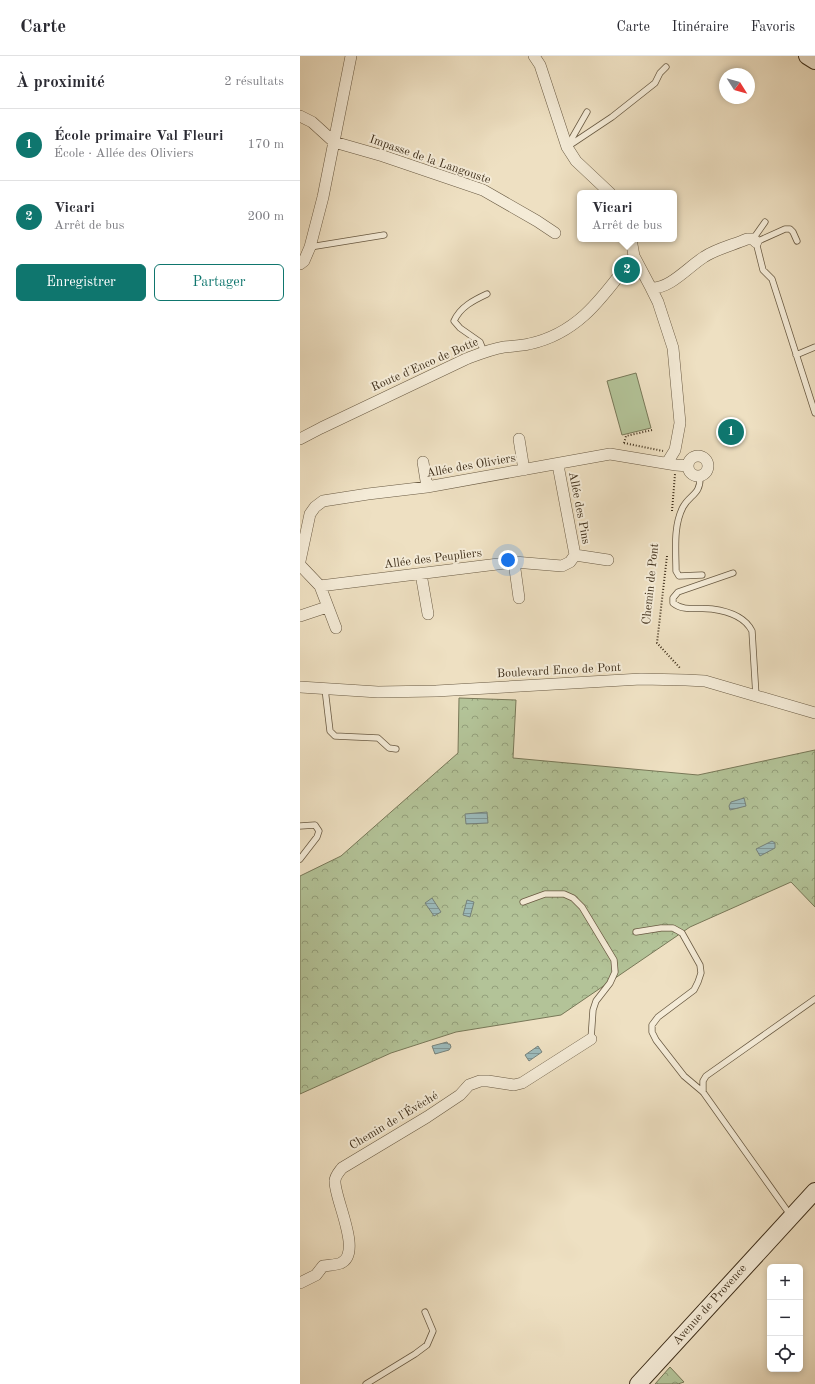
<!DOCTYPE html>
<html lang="fr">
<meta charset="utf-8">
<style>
body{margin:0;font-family:"Old Standard TT",serif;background:#f2f2f3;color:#2b2b33}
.controls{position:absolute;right:12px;bottom:12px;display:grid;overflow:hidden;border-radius:6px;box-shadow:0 2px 6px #0003}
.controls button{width:36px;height:36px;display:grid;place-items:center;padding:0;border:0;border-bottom:1px solid #e1e1e2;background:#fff;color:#2b2b33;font:20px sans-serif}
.compass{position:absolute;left:419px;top:12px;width:36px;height:36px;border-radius:50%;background:#fff;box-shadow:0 2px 6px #0003;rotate:127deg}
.you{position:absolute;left:208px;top:504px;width:14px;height:14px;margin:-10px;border:3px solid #fff;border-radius:50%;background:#1a73e8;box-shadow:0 0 0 6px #1a73e833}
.badge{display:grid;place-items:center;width:26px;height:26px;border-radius:50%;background:#0f766e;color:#fff;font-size:13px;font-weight:700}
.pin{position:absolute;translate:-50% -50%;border:2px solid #fff;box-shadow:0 1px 4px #0006}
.popup{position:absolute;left:277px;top:134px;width:100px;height:52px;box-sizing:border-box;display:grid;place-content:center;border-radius:6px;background:#fff;filter:drop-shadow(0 1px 3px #0005);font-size:13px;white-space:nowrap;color:#7c7c81}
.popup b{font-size:15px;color:#2b2b33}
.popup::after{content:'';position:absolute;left:50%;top:100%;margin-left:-8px;border:8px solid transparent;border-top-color:#fff}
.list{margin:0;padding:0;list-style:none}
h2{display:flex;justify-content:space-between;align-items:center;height:52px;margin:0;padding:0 16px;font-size:17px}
h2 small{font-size:13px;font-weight:400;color:#7c7c81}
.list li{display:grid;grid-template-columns:26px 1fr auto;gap:12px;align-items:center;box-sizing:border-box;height:72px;padding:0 16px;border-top:1px solid #e1e1e2}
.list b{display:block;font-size:15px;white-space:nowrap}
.list p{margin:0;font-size:13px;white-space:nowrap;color:#7c7c81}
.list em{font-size:13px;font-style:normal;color:#7c7c81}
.actions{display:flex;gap:8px;padding:12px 16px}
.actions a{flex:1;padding:9px 0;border:1px solid #0f766e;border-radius:6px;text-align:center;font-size:14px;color:#0f766e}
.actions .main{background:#0f766e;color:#fff}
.icon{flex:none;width:22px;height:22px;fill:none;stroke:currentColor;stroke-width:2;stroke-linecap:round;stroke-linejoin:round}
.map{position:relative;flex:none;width:515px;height:1328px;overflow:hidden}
header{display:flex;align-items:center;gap:24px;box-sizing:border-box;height:56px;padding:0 20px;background:#fff;border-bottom:1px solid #e1e1e2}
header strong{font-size:19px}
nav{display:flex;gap:22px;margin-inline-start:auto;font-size:14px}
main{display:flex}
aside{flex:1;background:#fff}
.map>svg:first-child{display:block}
.forest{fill:url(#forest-crowns);stroke:#787858}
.pitch{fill:#b3c398;stroke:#787858}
.water{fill:url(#water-rules);stroke:#76827b}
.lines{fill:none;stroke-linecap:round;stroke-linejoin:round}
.lane-casing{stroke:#695a43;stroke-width:7}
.street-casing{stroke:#695a43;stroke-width:12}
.secondary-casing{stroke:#3d2d19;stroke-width:18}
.path{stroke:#3d2d19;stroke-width:2;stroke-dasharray:1 2;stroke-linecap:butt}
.lane{stroke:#f4ebd7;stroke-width:5.5}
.street{stroke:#f4ebd7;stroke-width:11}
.secondary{stroke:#f4ebd7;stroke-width:16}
.labels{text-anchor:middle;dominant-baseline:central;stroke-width:4;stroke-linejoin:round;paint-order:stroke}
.street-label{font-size:12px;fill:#3d2d19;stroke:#f4ebd7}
</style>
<header>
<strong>Carte</strong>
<nav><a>Carte</a><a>Itinéraire</a><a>Favoris</a></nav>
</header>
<main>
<aside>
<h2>À proximité<small>2 résultats</small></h2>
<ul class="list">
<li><span class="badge">1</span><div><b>École primaire Val Fleuri</b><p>École · Allée des Oliviers</p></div><em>170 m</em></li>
<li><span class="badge">2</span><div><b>Vicari</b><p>Arrêt de bus</p></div><em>200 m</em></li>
</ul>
<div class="actions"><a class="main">Enregistrer</a><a>Partager</a></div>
</aside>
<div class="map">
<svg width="515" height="1328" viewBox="0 0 515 1328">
<defs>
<pattern id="forest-crowns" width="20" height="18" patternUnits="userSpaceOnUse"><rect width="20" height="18" fill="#b3c398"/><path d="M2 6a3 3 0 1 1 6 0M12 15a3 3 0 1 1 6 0" fill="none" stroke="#939f7b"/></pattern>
<pattern id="water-rules" width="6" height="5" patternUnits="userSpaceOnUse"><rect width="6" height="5" fill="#9cbbbc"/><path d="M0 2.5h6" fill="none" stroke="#809898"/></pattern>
</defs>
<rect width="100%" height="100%" fill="#eee0c2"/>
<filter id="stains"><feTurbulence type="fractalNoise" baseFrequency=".005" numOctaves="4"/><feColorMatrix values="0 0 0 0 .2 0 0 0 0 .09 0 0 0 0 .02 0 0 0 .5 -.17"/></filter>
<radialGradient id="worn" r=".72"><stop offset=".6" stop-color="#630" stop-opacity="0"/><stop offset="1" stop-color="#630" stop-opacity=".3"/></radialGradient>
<path class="forest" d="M159 642 216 644 213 702 398 719 515 694V851L491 826 390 871 261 959 156 976 91 997 0 1038V820L41 800 158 697Z
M370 1311 384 1326 378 1328H355Z"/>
<path class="pitch" d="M336 317 351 372 322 379 307 325Z"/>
<path class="water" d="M444 742 446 750 430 754 429 750 431 746Z
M187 756 188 767 166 768 165 758Z
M472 785 475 787V792L460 800 456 793Z
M132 842 141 856 134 860 125 847Z
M167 844 174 846 170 861 163 859Z
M147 986 148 988H150L151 991 149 994 135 998 132 990Z
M238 990 242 996 229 1005 225 999Z"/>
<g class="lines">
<defs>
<path id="lane" d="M287 56 267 91 312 61 355 27 360 17 366 11
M453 183 465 166
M497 185 493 176 490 173H485L456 186 463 214 472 223 515 357
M10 191 84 179
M184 296 180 286 160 272 154 265C160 251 174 244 187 238
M496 299 515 291
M400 420C401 439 390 438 383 451 373 470 376 495 376 515L379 520 402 519
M433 517 378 536 373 542V547C384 556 399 551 412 553 427 555 445 561 452 575L456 640
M25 633 30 675 35 680 78 682 89 692 96 693
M0 770 15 769 19 775 17 781 0 803
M223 846 245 838H264L273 842 282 851 314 904 315 916 310 927 296 945 293 954 291 983
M336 876 361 872H373L382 877 400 909 401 917 398 926 394 934 358 961 352 969V976L356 984 384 1020 403 1036 491 1160
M403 1036V1025L406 1020 515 943
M66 1328 115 1298 127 1289 133 1275 125 1256"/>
<path id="street" d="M234 0 240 9 267 91 276 105 310 137
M0 60 12 66 34 86 83 100 183 134 237 165 255 177
M334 200 351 232C370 233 388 211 404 201 416 193 433 189 447 183H453L456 186
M0 208 4 205 10 191 23 141 51 0
M351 232 358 246 373 292 380 367 375 394 367 407
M0 383 21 372 166 303C179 298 191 293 204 291 212 290 221 290 229 288 280 277 304 239 334 200L331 183
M219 383 224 414
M388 410a10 10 0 1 1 20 0a10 10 0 1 1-20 0Z
M123 406 127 431
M258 409 275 499
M275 499 308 504
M0 505 10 458 15 451 23 445 68 438 127 431 310 398 376 409 388 410
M214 506 219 542
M0 509 20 530 214 506 262 510 270 506 275 499
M121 518 128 558
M20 530 36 572
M0 560 27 551
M0 631 78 636 136 635 341 623 386 624 405 625 515 657
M0 1227 16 1219 23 1210C29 1209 37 1209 41 1207 63 1197 34 1142 35 1125 35 1120 39 1116 42 1112L127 1061 160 1039 169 1029 180 1025H188L214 1029 222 1027 291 983"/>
<path id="secondary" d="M507 0 515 5
M338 1328 515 1135"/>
</defs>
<use href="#lane" class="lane-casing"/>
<use href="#street" class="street-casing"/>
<use href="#secondary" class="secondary-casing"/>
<path class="path" d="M324 387 363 395
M324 387 326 380 352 374
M372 455 375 418
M367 500 357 587 381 613"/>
<use href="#lane" class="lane"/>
<use href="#street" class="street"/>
<use href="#secondary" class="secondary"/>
</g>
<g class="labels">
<g class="street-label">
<text transform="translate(130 104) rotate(19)">Impasse de la Langouste</text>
<text transform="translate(125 309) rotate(-24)">Route d'Enco de Botte</text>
<text transform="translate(171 410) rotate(-10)">Allée des Oliviers</text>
<text transform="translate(279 452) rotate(79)">Allée des Pins</text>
<text transform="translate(133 503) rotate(-7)">Allée des Peupliers</text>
<text transform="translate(351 528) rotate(-84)">Chemin de Pont</text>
<text transform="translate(259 615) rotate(-3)">Boulevard Enco de Pont</text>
<text transform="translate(94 1065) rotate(-31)">Chemin de l'Évêché</text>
<text transform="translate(410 1249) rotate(-48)">Avenue de Provence</text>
</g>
</g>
<rect width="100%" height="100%" filter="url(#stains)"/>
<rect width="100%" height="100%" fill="url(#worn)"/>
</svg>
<div class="controls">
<button>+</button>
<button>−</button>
<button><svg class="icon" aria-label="locate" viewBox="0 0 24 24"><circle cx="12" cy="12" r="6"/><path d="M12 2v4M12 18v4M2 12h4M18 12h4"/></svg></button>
</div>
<svg class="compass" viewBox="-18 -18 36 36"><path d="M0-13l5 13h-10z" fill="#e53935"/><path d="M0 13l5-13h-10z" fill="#7c7c81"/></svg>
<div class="you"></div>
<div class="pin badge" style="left:431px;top:376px">1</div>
<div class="pin badge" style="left:327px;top:214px">2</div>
<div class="popup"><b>Vicari</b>Arrêt de bus</div>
</div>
</main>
